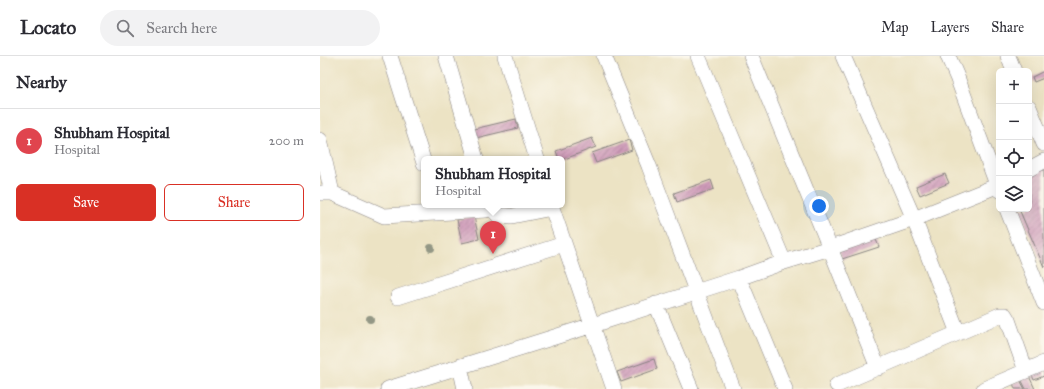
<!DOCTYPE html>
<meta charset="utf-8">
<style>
body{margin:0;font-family:"IM FELL Great Primer",serif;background:#f2f2f3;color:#2b2b33}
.controls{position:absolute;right:12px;top:12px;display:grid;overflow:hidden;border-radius:6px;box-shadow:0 4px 16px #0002}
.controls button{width:36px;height:36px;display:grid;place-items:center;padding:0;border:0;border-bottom:1px solid #e1e1e2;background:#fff;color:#2b2b33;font:20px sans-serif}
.you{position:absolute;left:499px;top:150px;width:14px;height:14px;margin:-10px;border:3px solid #fff;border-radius:50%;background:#1a73e8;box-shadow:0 0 0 6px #1a73e833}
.badge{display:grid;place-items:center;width:26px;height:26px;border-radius:50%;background:#d93025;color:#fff;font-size:13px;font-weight:700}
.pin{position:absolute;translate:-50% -33px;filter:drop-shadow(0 1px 2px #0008)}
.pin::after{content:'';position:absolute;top:21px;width:14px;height:12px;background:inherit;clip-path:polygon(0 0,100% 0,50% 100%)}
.popup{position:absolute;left:101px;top:100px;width:144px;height:52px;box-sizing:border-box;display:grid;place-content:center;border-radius:6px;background:#fff;filter:drop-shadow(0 1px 3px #0005);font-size:13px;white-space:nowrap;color:#7c7c81}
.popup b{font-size:15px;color:#2b2b33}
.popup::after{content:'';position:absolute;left:50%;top:100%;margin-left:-8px;border:8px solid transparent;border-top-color:#fff}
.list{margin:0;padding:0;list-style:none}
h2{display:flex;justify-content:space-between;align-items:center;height:52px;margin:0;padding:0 16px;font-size:17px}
h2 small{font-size:13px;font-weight:400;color:#7c7c81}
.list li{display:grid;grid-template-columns:26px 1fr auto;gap:12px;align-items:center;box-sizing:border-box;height:64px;padding:0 16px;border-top:1px solid #e1e1e2}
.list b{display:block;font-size:15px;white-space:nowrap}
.list p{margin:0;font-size:13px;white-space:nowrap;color:#7c7c81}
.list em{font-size:13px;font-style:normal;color:#7c7c81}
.actions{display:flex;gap:8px;padding:12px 16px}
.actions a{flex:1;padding:9px 0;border:1px solid #d93025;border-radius:6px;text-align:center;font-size:14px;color:#d93025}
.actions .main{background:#d93025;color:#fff}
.icon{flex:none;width:22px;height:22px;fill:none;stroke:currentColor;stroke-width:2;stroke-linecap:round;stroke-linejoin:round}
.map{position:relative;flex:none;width:724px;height:333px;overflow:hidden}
header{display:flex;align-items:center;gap:24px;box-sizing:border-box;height:56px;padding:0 20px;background:#fff;border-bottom:1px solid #e1e1e2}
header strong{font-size:19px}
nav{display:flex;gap:22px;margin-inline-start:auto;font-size:14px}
.search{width:280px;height:36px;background:#f2f2f3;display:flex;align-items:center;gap:10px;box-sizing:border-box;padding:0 14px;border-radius:22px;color:#7c7c81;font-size:15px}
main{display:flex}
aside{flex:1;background:#fff}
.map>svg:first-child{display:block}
.building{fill:url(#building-hatch)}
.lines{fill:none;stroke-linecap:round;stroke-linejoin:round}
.minor-casing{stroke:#878280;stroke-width:16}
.minor{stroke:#fff;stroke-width:15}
.tree{fill:#939785}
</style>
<header>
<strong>Locato</strong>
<div class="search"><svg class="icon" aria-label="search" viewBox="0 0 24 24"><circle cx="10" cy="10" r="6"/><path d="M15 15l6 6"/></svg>Search here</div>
<nav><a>Map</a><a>Layers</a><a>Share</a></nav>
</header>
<main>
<aside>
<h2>Nearby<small></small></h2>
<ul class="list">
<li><span class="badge" style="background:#e0444e">1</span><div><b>Shubham Hospital</b><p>Hospital</p></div><em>200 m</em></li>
</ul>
<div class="actions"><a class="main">Save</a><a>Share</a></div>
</aside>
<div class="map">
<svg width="724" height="333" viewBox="0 0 724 333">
<defs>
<pattern id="building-hatch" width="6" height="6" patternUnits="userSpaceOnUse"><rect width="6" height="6" fill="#cf9bb9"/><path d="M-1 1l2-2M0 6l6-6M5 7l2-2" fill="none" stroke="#a87e98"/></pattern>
</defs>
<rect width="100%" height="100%" fill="#fbf7ec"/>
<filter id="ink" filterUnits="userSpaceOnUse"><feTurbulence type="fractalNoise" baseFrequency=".025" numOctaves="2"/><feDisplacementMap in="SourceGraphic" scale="8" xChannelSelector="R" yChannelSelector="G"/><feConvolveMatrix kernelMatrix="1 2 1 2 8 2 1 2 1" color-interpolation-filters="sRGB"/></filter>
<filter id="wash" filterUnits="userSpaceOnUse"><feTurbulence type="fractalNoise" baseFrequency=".012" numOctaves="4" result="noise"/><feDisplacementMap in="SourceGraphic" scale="16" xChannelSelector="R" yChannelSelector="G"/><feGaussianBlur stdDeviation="0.9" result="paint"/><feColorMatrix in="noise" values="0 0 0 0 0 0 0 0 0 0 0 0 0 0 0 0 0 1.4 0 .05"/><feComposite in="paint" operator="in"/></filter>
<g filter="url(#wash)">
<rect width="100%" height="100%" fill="#ece3c4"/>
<g id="blocks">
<path class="building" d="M724 15V22L714 26 712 21Z
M196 63 198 72 156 82 154 73Z
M272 82 276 91 242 104 239 103 236 95Z
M309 84 312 94 276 107 272 97Z
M724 110V211L699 153H709V116Z
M625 118 629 127 600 139 596 130Z
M391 124 394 133 357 146 354 137Z
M154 160 159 183 142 187 137 164Z
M555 181 559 191 522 203 519 194Z
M334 303 337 313 301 326 297 316Z
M724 312V320L714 324 711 317Z
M709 320 715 333H706L701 323Z
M700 324 705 333H695L693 327Z"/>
</g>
</g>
<g filter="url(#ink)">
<use href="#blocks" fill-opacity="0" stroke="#878280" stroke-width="1"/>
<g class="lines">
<defs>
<path id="minor" d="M70 0 104 107
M126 0 156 103
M185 0 217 103
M284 0 329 110 413 333
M378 0 464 206
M431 0 510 192 558 312
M523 0 594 163 638 277
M628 0 637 21 679 134
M688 0 694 15
M709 51 724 88
M0 84 12 137
M709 113 724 105
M0 137H12L64 160 166 154 170 150 178 159 192 160 232 152
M231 149 294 333
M687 153 724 247
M419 222 465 333
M78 241 244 188
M336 248 371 333
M140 310 145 333
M517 329 680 259H685L688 264 706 315
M68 333 273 269 419 222 464 206 510 192 594 163 679 129
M664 333 724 307"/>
</defs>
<use href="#minor" class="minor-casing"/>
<use href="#minor" class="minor"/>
</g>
<g class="tree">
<circle cx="111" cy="192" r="4"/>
<circle cx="50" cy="263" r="4"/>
</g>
</g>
</svg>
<div class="controls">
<button>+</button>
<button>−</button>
<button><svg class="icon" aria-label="locate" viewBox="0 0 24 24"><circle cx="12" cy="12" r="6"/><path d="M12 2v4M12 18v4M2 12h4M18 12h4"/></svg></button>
<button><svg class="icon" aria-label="layers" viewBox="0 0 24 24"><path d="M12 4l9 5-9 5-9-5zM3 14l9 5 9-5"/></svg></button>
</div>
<div class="you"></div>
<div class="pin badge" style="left:173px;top:198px;background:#e0444e">1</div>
<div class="popup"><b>Shubham Hospital</b>Hospital</div>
</div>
</main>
